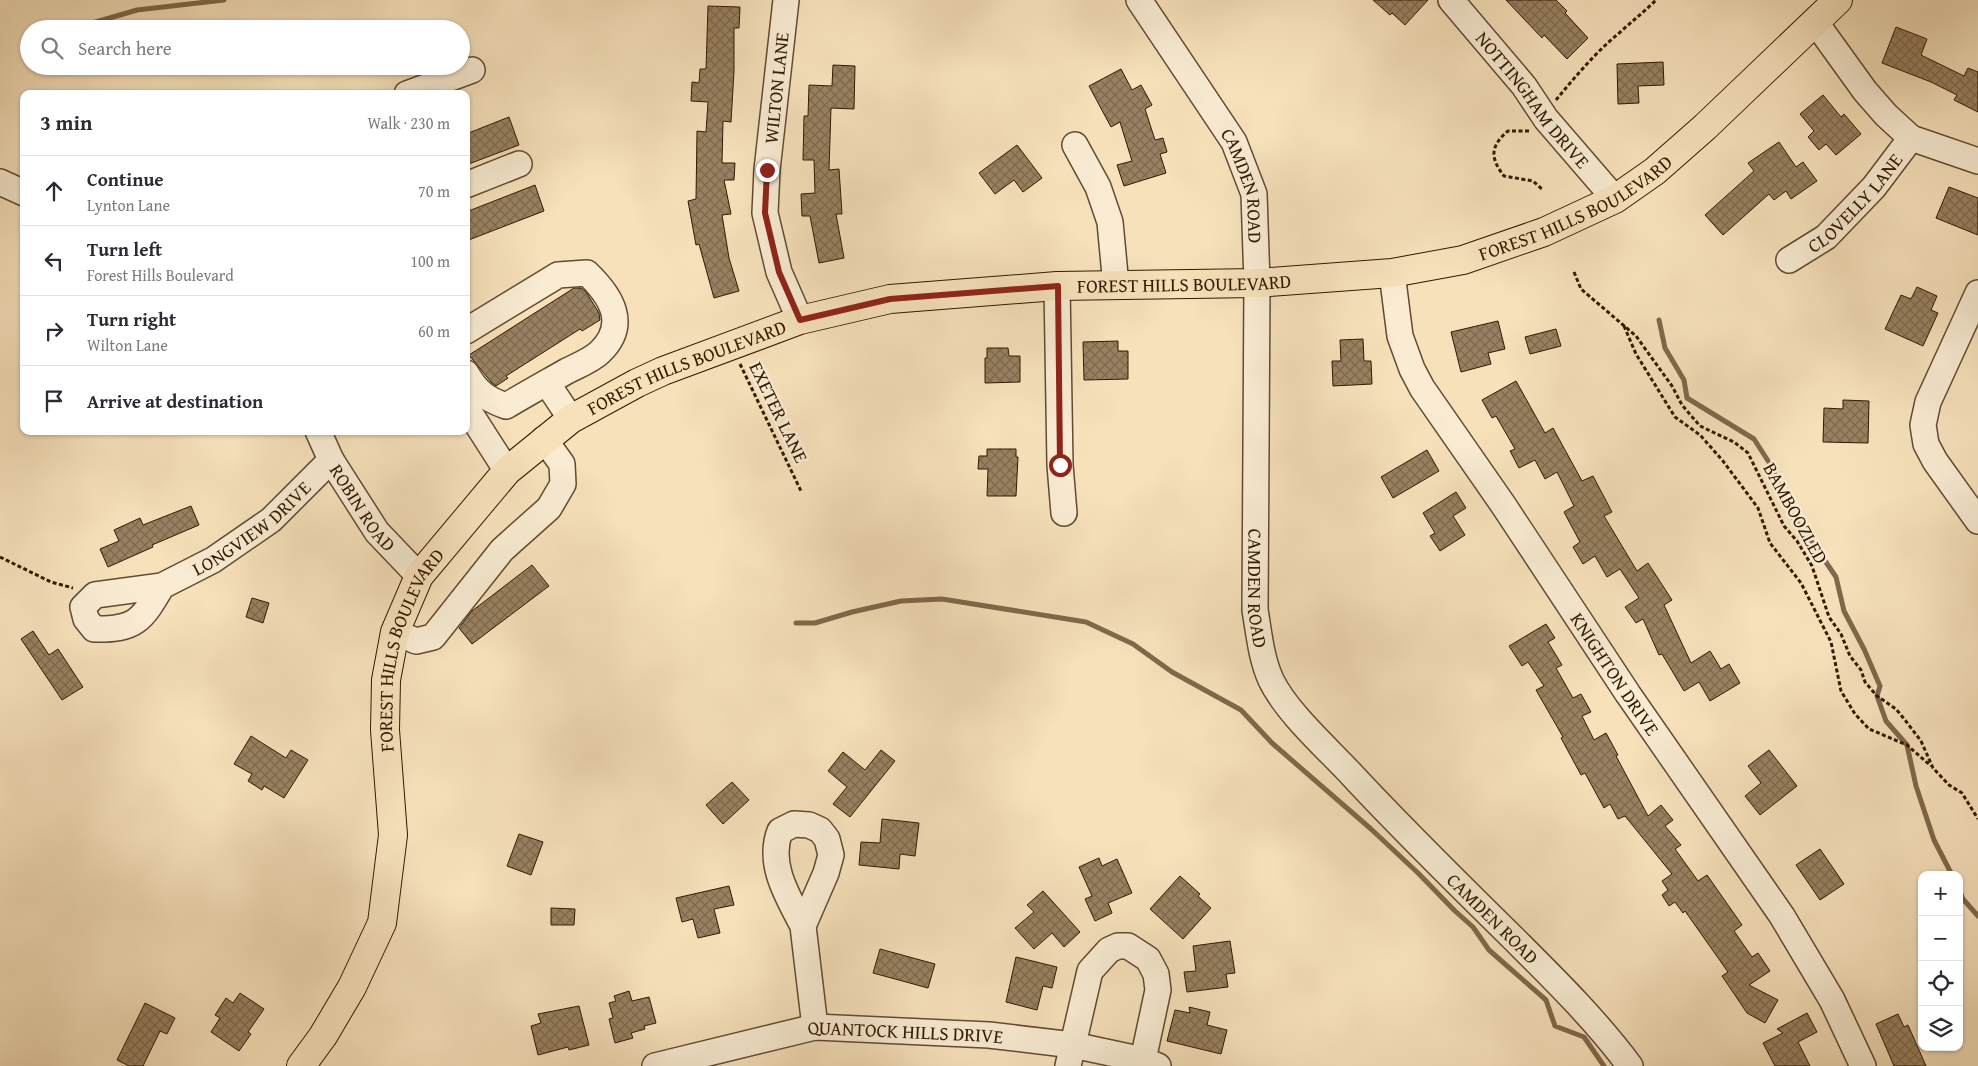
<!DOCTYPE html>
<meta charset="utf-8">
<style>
body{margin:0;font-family:"Gentium Book Plus",serif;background:#f7f7f7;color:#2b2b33}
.controls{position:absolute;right:15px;bottom:15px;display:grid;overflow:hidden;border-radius:10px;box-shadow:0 1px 4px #0004}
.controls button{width:45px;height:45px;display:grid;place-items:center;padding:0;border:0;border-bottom:1px solid #e1e1e2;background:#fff;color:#2b2b33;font:25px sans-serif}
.stop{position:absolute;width:15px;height:15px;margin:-11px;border:4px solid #8f2418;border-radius:50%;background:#fff}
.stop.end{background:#8f2418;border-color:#fff;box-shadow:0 1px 5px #0008}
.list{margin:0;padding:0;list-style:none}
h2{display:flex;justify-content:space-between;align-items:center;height:65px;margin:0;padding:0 20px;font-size:21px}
h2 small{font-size:16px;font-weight:400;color:#7c7c81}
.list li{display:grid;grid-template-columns:32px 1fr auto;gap:15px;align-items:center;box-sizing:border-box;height:70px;padding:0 20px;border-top:1px solid #e1e1e2}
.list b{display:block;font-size:19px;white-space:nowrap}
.list p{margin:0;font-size:16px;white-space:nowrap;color:#7c7c81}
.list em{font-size:16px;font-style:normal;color:#7c7c81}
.icon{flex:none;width:28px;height:28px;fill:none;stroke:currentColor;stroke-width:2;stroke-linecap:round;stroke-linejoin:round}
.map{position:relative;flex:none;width:1978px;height:1066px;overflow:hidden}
.search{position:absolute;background:#fff;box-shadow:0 1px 4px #0004;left:20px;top:20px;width:450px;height:55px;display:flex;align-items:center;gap:12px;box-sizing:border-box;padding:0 18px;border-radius:28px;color:#7c7c81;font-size:19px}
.panel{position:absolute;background:#fff;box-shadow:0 1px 4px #0004;left:20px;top:90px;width:450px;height:345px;border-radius:10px}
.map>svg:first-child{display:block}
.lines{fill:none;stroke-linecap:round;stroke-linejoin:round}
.stream{stroke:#7f684b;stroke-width:5}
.building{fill:url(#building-cross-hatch);stroke:#321801}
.minor-casing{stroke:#634a30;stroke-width:28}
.major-casing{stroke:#321801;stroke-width:30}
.path{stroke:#321801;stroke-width:3;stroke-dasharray:4 2.5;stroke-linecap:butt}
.minor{stroke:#f9ecd3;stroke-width:25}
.major{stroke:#f6e1bb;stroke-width:28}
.route{stroke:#8f2418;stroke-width:6}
.labels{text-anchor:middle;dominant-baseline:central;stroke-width:5;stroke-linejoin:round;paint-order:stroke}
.street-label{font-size:19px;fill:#321801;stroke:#f9ecd3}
</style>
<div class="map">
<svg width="1978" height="1066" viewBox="0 0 1978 1066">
<defs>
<pattern id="building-cross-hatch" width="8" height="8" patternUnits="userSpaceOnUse" patternTransform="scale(1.25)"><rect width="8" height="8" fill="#988162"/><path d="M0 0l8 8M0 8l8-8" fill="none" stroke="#7d694e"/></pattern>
</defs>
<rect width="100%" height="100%" fill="#f6e1bb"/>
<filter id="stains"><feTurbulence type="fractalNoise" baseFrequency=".004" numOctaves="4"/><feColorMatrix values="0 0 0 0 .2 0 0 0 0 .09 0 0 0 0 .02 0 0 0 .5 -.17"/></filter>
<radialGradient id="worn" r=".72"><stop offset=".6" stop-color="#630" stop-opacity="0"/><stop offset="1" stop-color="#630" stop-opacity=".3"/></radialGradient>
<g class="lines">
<path class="stream" d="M78 29 82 26 137 10 224 0
M1659 320 1665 348 1684 380 1687 398 1754 439 1772 467 1790 514 1815 546 1836 577 1844 611 1864 649 1880 686 1877 696 1886 721 1907 745 1916 786 1934 840 1952 875
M796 623H815L852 612 901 601 942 599 1086 622 1133 644 1172 672 1241 710 1272 743 1371 829 1418 873 1455 911 1473 927 1489 950 1546 1000 1555 1026 1584 1037 1604 1066
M1959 890 1963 899 1978 916"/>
</g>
<path class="building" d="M1373 0H1428L1405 25 1392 13 1390 15Z
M1506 0H1556L1567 11 1565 13 1588 38 1567 59 1544 35 1542 38Z
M708 6 740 7 739 28H734V71L731 122 723 121 722 163H735L734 180H724L731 214 722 215 729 258 739 291 714 298 699 244 696 245 688 201 696 199 697 131 706 132 708 102 691 101 692 82 699 83 700 69H706Z
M1896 27 1927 39 1921 55 1964 76 1968 68 1978 72V112L1954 100 1957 95 1931 82 1882 63Z
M1663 62 1664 85 1638 86 1639 103 1618 104 1617 64Z
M833 65 855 66 854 109 831 108 829 170 839 169 842 214H836L844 258 819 263 810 216H802L801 194 815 193 814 160H803L804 116H808L809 85 832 86Z
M1121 69 1132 90 1141 85 1152 105 1145 109 1155 140 1163 138 1167 152 1160 154 1166 173 1124 186 1117 165 1132 161 1120 122 1111 127 1089 86Z
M1823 95 1841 117 1844 114 1861 134 1836 155 1826 144 1819 150 1808 137 1814 131 1800 114Z
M509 117 519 145 466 165V134Z
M1779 142 1796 167 1803 162 1817 181 1791 199 1786 191 1774 200 1769 194 1723 235 1705 215 1754 171 1748 163Z
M1017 145 1042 178 1023 192 1014 180 995 194 979 173Z
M535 185 544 211 466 241V212Z
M1949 187 1978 198V235L1936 218Z
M1917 287 1937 296 1931 310 1938 313 1923 346 1885 329 1901 295 1911 299Z
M574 288H581L586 292 599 313 600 320 582 331 580 329 506 376 508 378 496 386 492 383 469 355Z
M1498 321 1505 349 1488 353 1491 364 1461 372 1451 332Z
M1556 329 1561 346 1530 354 1525 337Z
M1363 339 1364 361H1371L1372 384 1333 386 1332 361H1341L1340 340Z
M1118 341V351H1128V379L1084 380 1083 342Z
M987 348H1008L1009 356H1020V382L985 383V358H987Z
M1516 381 1545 433 1553 428 1582 481 1593 476 1612 512 1604 516 1637 571 1648 563 1672 600 1664 605 1691 663 1710 651 1721 669 1729 664 1740 683 1710 701 1699 682 1684 691 1662 654 1659 655 1643 619 1636 623 1625 607 1639 598 1620 569 1607 577 1595 556 1583 564 1573 547 1580 542 1564 512 1574 506 1557 472 1545 479 1535 460 1519 468 1510 451 1515 449 1496 416 1492 418 1482 400Z
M1843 400 1869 401 1868 443 1823 442 1824 408 1843 409Z
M987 449H1016V457H1018L1016 496H987L988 469H978L979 456H987Z
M1427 450 1439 471 1393 498 1381 477Z
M1456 492 1466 508 1453 516 1465 535 1440 551 1430 536 1435 533 1423 513Z
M191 506 199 525 152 545 153 547 108 567 100 549 119 541 114 530 140 518 143 525Z
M532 565 549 586 472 644 459 628 472 611Z
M252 598 269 603 263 623 246 617Z
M1546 624 1555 638 1548 642 1562 665 1556 668 1573 698 1581 694 1591 712 1582 716 1594 740 1606 733 1618 755 1616 756 1648 816 1661 805 1673 820 1665 826 1681 845 1675 849 1698 881 1707 875 1742 925 1734 931 1752 957 1758 953 1770 971 1749 985 1778 1000 1765 1023 1747 1013 1722 976 1728 972 1685 911 1683 913 1675 902 1669 906 1662 895 1668 890 1662 881 1672 874 1625 816 1618 819 1610 804 1604 808 1585 773 1581 775 1561 738 1563 737 1536 690 1544 686 1528 662 1522 666 1509 646Z
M33 631 49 655 58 649 83 687 62 700 21 639Z
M251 736 286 758 291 750 308 760 284 798 264 786 262 790 248 781 252 774 234 764Z
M881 750 895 761 850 817 833 804 847 787 828 771 843 752 865 770Z
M1769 750 1797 786 1760 815 1745 796 1761 783 1748 766Z
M732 782 749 800 723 824 706 805Z
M882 819 919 823 915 856 900 854 899 869 859 865 861 842 880 843Z
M519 834 543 842 531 875 507 866Z
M1820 849 1844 884 1820 900 1796 865Z
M1099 858 1102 866 1117 859 1132 893 1108 903 1112 913 1095 921 1085 899 1092 896 1079 867Z
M1180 876 1200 894 1198 896 1211 908 1183 939 1150 909Z
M729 886 734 905 714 909 720 933 698 938 693 919 682 922 676 898Z
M1043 891 1080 932 1064 947 1052 933 1034 949 1015 928 1034 912 1027 905Z
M551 908 575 909 574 925H551Z
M1230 941 1235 973 1226 974 1228 987 1187 992 1184 972 1196 971 1193 946Z
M880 949 935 964 928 988 873 973Z
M1016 957 1057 967 1052 988 1043 986 1037 1010 1006 1002Z
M629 991 632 1001 649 997 656 1023 644 1026 645 1029 631 1033 633 1038 615 1043 609 1019 613 1018 609 1003 616 1001 614 996Z
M240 993 264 1009 248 1032 251 1034 239 1051 211 1032 220 1018 215 1015 226 998 233 1003Z
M145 1003 175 1018 167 1034 160 1031 143 1066H129L117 1060Z
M579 1006 589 1045 569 1050 568 1047 538 1055 531 1026 541 1023 538 1014Z
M1189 1007 1210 1012 1207 1025 1227 1030 1221 1054 1167 1041 1175 1010 1190 1013Z
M1807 1013 1817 1032 1798 1042 1810 1066H1775L1763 1043 1783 1033 1777 1029Z
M1898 1014 1904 1027 1908 1025 1926 1066H1894L1876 1024Z"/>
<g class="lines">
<defs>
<g id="minor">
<path d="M786 0 767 170 765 213 779 272 800 320"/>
<path id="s1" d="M1139 0 1234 142 1254 194 1257 283 1255 610C1259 633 1261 658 1271 680 1287 713 1327 748 1352 775 1404 831 1458 884 1512 937 1553 978 1595 1019 1630 1066"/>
<path id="s2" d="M1451 0 1524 86 1546 119 1615 199"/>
<path d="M1816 23 1865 91 1886 115 1911 138 1978 161"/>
<path d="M407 94 472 70"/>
<path d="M1075 145 1098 187 1110 222 1116 286"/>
<path d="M0 182 24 193"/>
<path d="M466 185 519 164"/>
<path id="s3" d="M1789 260 1826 237 1874 187 1911 138"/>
<path id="s4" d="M1392 273 1400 336 1412 369 1422 388 1504 506 1628 694 1782 916 1832 1000 1863 1066"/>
<path d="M1057 286 1060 465 1064 513"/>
<path d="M1978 293 1928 402 1923 425 1926 444 1935 461 1978 521"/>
<path d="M466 331 558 275 587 273C611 296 629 324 600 352 592 360 577 366 567 371 546 383 526 394 506 406 486 399 477 392 466 373"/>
<path d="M547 383 571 419"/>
<path d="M466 407 507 471"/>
<path id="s5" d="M318 431 331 460 377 532 419 576"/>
<path id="s6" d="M162 586C142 620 136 630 94 629L86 619 83 607 95 595 162 586 213 560 271 520 331 460"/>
<path d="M395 632 416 641 433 637 502 550 549 508 563 484 562 464 544 439"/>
<path d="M803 926C788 897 767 864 780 831L794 824 809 825 820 830 827 839 831 855 826 873 803 926 815 1027"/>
<path id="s7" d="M655 1066 815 1027 989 1035 1073 1045 1143 1060 1158 1066"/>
<path d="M1068 1066 1090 971 1109 950 1118 946H1128L1148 959 1156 974 1158 990 1143 1060"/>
</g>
<g id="major">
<path id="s8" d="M301 1066 323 1036 352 987 382 923 393 835 385 730 386 680 395 632 419 576 507 471 571 419 637 383 663 371 800 320 890 299 1057 286 1257 283 1392 273 1463 260 1544 232 1615 199 1655 171 1705 127 1838 0"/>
</g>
</defs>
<use href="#minor" class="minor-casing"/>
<use href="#major" class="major-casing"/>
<path class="path" d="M1556 100C1575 77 1595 53 1618 34 1631 22 1644 12 1656 0
M1529 131H1508C1490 146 1490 158 1504 176L1533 181 1543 190
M1574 272 1581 289 1636 336 1672 386 1682 405 1700 426 1734 442 1748 453 1784 526 1797 541 1812 566 1829 617 1841 634 1850 656 1861 670 1865 682 1877 696 1896 709 1905 720 1921 741 1933 768 1949 785 1962 793 1978 819
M1624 326 1636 354 1675 417 1700 435 1723 461 1758 508 1770 543 1801 583 1831 642 1841 691 1855 714 1869 729 1907 745 1931 766
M740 364 801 491
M0 557 51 582 73 588"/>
<use href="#minor" class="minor"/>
<use href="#major" class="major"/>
</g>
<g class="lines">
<path class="route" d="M767 170 765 213 779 272 800 320 890 299 1058 286 1060 465"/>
</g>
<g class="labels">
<g class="street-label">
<text transform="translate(776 88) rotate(-84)">WILTON LANE</text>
<text stroke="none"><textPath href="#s2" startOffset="129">NOTTINGHAM DRIVE</textPath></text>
<text stroke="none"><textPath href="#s1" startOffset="216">CAMDEN ROAD</textPath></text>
<text stroke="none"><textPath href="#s3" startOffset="88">CLOVELLY LANE</textPath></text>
<text stroke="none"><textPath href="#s8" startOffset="1780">FOREST HILLS BOULEVARD</textPath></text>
<text stroke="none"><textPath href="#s8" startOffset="1375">FOREST HILLS BOULEVARD</textPath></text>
<text stroke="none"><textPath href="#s8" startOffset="865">FOREST HILLS BOULEVARD</textPath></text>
<text transform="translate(779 412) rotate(64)">EXETER LANE</text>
<text stroke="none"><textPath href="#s5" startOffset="89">ROBIN ROAD</textPath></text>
<text transform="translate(1796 513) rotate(61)">BAMBOOZLED</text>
<text stroke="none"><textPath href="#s6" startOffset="304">LONGVIEW DRIVE</textPath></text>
<text stroke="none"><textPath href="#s1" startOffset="621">CAMDEN ROAD</textPath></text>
<text stroke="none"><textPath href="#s8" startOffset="444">FOREST HILLS BOULEVARD</textPath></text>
<text stroke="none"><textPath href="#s4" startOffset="465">KNIGHTON DRIVE</textPath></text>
<text stroke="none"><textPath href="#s1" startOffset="1041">CAMDEN ROAD</textPath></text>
<text stroke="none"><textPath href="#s7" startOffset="255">QUANTOCK HILLS DRIVE</textPath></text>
</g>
</g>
<rect width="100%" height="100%" filter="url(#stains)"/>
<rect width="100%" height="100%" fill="url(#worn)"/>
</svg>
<div class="controls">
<button>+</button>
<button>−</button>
<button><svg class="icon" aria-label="locate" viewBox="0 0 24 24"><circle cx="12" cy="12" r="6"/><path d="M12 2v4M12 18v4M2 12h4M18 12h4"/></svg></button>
<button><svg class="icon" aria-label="layers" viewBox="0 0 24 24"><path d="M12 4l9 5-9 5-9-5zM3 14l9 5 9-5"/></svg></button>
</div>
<div class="stop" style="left:1060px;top:465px"></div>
<div class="stop end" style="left:767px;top:170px"></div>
<div class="search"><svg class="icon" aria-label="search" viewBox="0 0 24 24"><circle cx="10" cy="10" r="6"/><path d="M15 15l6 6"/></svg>Search here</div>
<section class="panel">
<h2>3 min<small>Walk · 230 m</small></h2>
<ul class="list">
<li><svg class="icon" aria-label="ahead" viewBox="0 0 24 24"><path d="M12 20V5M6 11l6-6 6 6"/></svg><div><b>Continue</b><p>Lynton Lane</p></div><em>70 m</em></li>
<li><svg class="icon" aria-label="left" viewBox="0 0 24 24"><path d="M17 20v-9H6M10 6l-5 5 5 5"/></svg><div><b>Turn left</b><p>Forest Hills Boulevard</p></div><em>100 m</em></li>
<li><svg class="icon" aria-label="right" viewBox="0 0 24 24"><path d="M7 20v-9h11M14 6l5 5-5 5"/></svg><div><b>Turn right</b><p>Wilton Lane</p></div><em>60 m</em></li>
<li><svg class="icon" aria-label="arrive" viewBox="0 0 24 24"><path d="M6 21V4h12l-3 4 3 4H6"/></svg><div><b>Arrive at destination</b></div></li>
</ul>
</section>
</div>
